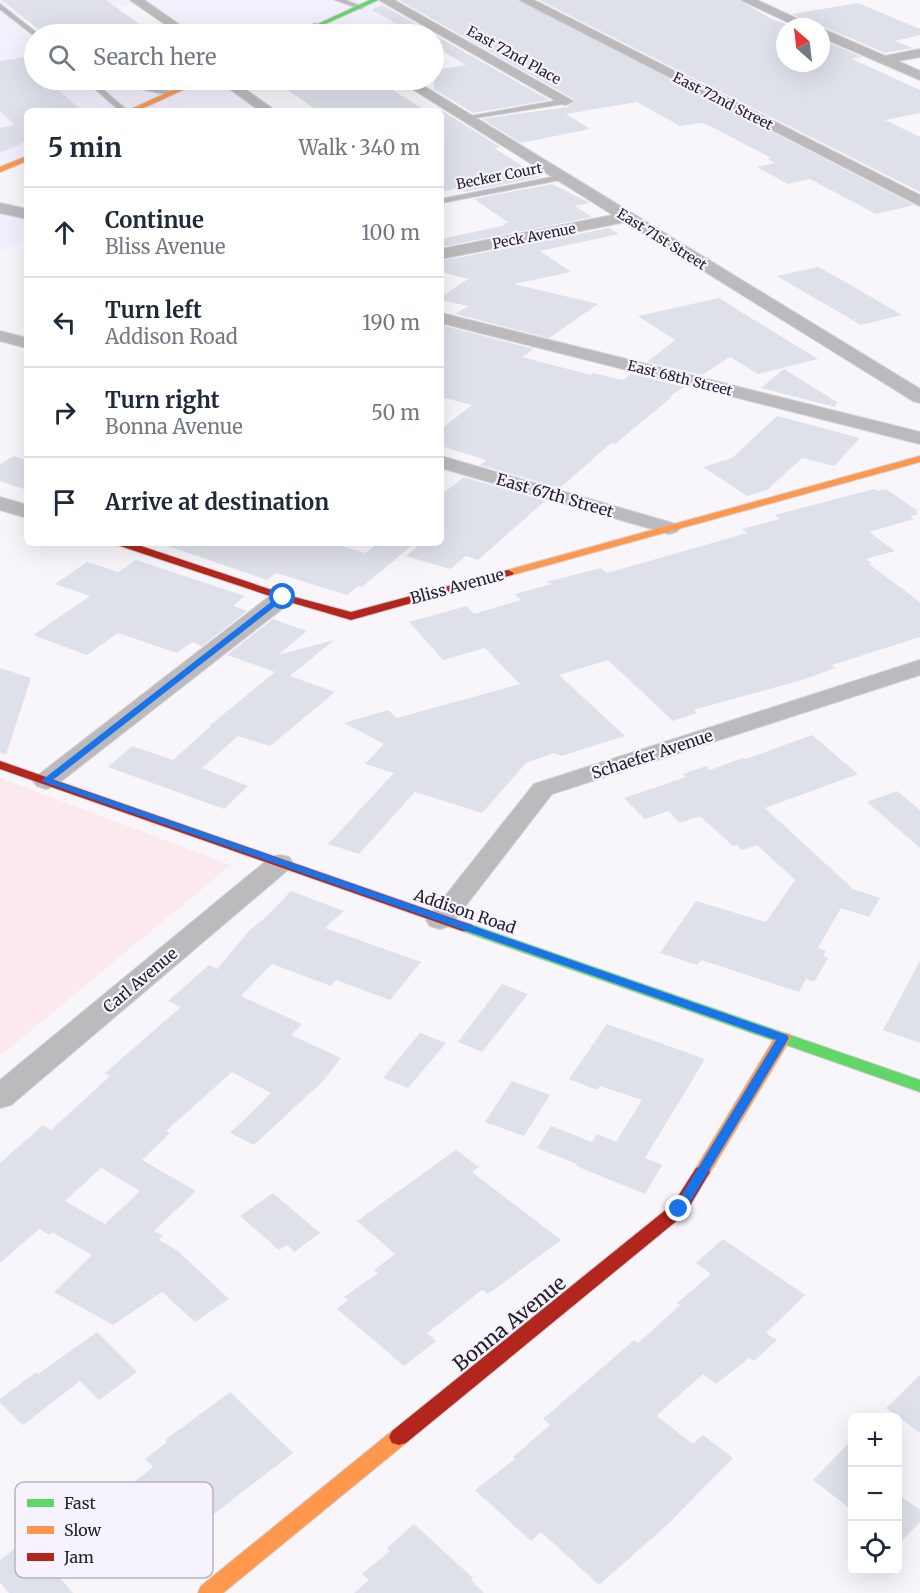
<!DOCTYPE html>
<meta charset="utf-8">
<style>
body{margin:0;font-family:Merriweather,serif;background:#f2f2f3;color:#1f2937}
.controls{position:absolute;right:18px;bottom:18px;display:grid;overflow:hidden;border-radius:9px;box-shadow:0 6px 24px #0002}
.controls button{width:54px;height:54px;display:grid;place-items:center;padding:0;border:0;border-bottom:2px solid #e0e1e3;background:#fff;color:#1f2937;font:30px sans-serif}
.compass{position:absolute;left:776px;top:18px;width:54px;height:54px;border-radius:50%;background:#fff;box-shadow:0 6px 24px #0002;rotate:332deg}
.stop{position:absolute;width:18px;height:18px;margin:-14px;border:4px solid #1a73e8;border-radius:50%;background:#fff}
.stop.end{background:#1a73e8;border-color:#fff;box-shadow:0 2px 6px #0008}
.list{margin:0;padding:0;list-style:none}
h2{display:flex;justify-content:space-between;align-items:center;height:78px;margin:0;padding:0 24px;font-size:26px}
h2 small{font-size:20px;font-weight:400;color:#747a83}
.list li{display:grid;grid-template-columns:39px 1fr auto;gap:18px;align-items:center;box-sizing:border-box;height:90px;padding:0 24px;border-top:2px solid #e0e1e3}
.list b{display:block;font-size:22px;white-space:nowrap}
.list p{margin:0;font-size:20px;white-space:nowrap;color:#747a83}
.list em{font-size:20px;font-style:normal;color:#747a83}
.icon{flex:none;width:33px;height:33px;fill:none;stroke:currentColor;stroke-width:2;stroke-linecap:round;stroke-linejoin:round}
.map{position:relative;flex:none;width:920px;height:1593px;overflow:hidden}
.search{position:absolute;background:#fff;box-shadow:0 6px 24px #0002;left:24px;top:24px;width:420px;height:66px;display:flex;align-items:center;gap:15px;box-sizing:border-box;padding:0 21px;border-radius:33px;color:#747a83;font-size:22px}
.panel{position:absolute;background:#fff;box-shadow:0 6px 24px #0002;left:24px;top:108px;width:420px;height:438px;border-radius:9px}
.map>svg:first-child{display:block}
.built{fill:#f4effd}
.green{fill:#fce9ed}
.building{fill:#dee1ea;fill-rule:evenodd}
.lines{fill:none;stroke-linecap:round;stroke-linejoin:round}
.lane-casing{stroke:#d2d1d5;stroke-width:2}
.street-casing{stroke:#d2d1d5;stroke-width:2}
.fast-casing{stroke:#d2d1d5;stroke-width:2}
.slow-casing{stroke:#d2d1d5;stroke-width:2}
.jam-casing{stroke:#d2d1d5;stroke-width:2}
.lane{fill:#bdbabe;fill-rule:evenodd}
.street{fill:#bdbabe;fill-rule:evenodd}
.fast{fill:#63d668;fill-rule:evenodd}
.slow{fill:#ff974d;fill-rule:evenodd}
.jam{fill:#b3261e;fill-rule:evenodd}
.route{fill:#1a73e8}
.labels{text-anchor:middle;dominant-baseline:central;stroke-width:4.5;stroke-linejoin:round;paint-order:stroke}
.far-street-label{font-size:14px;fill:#25222c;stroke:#f7f3fe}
.street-label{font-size:16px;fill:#25222c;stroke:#f7f3fe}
.near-street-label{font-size:20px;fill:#25222c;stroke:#f7f3fe}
.key{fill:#f7f3fe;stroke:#b8b4bf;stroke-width:1.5}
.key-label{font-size:16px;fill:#25222c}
</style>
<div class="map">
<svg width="920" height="1593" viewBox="0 0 920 1593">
<rect width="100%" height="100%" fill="#f8f6fb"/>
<path class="built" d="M0 0H512L414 16 446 35 434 37V34H157L180 31 141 3 19 21 35 34 34 80H325L244 93 269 111H27V158L0 170Z
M0 208 27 214V238L0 252Z"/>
<path class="green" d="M0 778 231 865 0 1056Z"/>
<path class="building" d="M2 0H106L153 34H103L92 29 44 34Z
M399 0H517L914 205 876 214 810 179 788 184 757 167 775 163 767 159 771 158 712 127 701 123 680 126 637 102 566 114 590 129 521 143 482 119 567 107 575 100Z
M539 0H739L770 18 793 27H785V63H821V39L862 57 852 59 920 90V113L885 120 920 137V192Z
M858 3 920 29V35L895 41 913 48 885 53 822 26 817 27 792 14Z
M382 5 549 100 473 113 434 89V70L466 65 434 46V34H415L372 10Z
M34 56V80H46L83 111H27V141L0 153V128L15 125 0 111V61Z
M328 80 335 85 377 80 426 111H318L285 88Z
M441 110 500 147 494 148 540 177 464 192 458 188 441 192Z
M552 184 590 203 575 206 592 217 441 247V239L506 225 503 224 509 223 474 199Z
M609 228 619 234 540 251 571 272 514 284 598 304 549 338 455 314 468 306 441 300V297L468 279 441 272V261Z
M818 267 842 280 902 315 861 325 777 276Z
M719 298 746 315 818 359 758 374 730 357 702 375 647 362 675 340 638 316Z
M441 325 534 349 522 357 591 375 593 373 622 380 632 374 684 387 670 396 672 397 615 444 611 443 560 488 480 465 486 460 441 446V429L472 405 441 397Z
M784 369 837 402 835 407 761 388Z
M777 416 860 438 834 466 802 458 767 490 747 496 703 467 732 458Z
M14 456 27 460V490L0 481V464Z
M464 477 545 501 478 560 466 556 450 569 406 556 421 543H441V495Z
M874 489 877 491 886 489 918 511 915 512 918 514 910 517 914 519 869 532 895 551 866 559 872 563 869 564 920 602V637L832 665 835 668 802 680 693 710 697 713 673 721 608 660 559 675 625 736 561 756 554 753 526 763 482 813 415 792 359 854 328 844 394 773 365 764 384 744 344 723 388 710 397 718 520 684 485 648 443 660 409 622 467 606 474 614 521 600 515 594 552 584 546 582 601 568 607 573 747 533 742 529 780 519 775 515Z
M159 543H331L365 553 378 543H415L362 587 358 586 347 595 276 573 267 580Z
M136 560 245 596 233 606 247 611 202 646 192 642 177 653 118 633 87 655 33 635 90 596 55 584 87 562 118 572Z
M273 619 307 631 278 655 334 640 290 676 335 692 270 746 238 736 202 768 248 786 224 809 108 767 132 746 173 760 211 726H209L275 672 227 655Z
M0 668 31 678 6 755 0 753Z
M812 735 858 774 765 808 853 889 880 898 869 917 841 908 818 948 826 951 823 956 828 958 814 982 806 979 799 992 701 960 697 965 660 953 696 901 766 922 795 880 757 845 742 850 737 845 733 846 700 816 680 823 668 811 645 819 624 798 686 777 683 774 706 766 710 770 742 758 746 759Z
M897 791 920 810V848L867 802Z
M291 891 344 911 325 928 421 962 390 1000 336 980 331 986 272 964 241 996 302 1024 291 1035 341 1058 323 1081 254 1145 230 1133 271 1093 232 1072 166 1131 170 1133 142 1160 196 1191 154 1231 163 1236 159 1240 178 1251 229 1299 195 1322 162 1292 113 1325 54 1292 92 1255 52 1232 50 1235 39 1229 0 1263V1163L43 1125 51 1130 110 1076 105 1073 181 1007 168 1001 209 965 217 969 249 931 266 917ZM101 1168 140 1191 105 1224 65 1201Z
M920 961V1043L883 1030Z
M502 984 528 994 482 1052 458 1042Z
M607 1024 705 1059 645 1158 662 1165 645 1194 576 1166 577 1164 537 1148 551 1126 592 1142 597 1134 616 1142 642 1100 600 1086 597 1090 569 1079Z
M420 1033 446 1043 408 1088 383 1078Z
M512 1081 550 1095 524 1136 485 1122Z
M456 1150 479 1167 472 1172 561 1240 488 1294 482 1290 427 1333 436 1341 404 1366 337 1309 348 1300 344 1297 378 1273 374 1270 395 1254 357 1221Z
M273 1193 320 1233 294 1252 287 1245 279 1250 240 1216Z
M723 1239 805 1295 766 1333 777 1340 754 1361 749 1358 716 1384 703 1374 658 1414V1417L693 1444 703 1435 733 1458 667 1525 599 1585 541 1532 531 1541 475 1490 515 1459 513 1457 550 1425 543 1419 634 1340 638 1343 680 1305 677 1303 711 1274 696 1263Z
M97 1332 137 1372 99 1400 80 1381 23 1425 0 1403V1399L36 1372 38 1374Z
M920 1375V1433L886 1408Z
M230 1392 293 1453 184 1537 187 1540 170 1553 165 1548 148 1562 99 1509 153 1467 145 1459 167 1442 165 1440Z
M852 1440V1510L813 1480Z
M897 1493 920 1510V1522L897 1546Z
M414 1524 473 1578 471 1580 484 1593H354L369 1580 362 1574 390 1551 387 1548Z
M26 1540 73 1593H9L0 1583V1560Z"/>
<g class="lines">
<defs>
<path id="lane" d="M335 0H345L364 7 361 9Z
M0 4 37 33 38 34 33 35 0 9Z
M85 80H92L128 111H120Z
M129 80C136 79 167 89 174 93L170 95 145 90Z
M566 99 570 101 569 103 469 119 465 117Z
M562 175 566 177 565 179 441 203V199Z"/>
<path id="street" d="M130 0H144L193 34H179Z
M379 0H394L573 101 566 105 561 104Z
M519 0H534L920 195V206Z
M741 0H757L815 27H798Z
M315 23 334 34C325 35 315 35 309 27Z
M821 28 885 56 920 49V57L898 61 920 71V80L821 37Z
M217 80H232L276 111H260Z
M398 80H414L920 389V403L913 401 625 222 441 259V249L613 215Z
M0 203 27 209V219L0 213Z
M441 313 920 432V444L441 323Z
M0 331 27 338V348L0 341Z
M441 456 676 524 680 528 676 532 669 534 662 532 441 468Z
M0 497 27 505V518L0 510Z
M283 590 291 592 294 597 291 602 55 786 46 789 37 786 33 781 37 776 275 592Z
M920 660V675L552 794 450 926 440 929 430 926 426 920 534 784Z
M280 855 289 857 293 863 289 869 11 1105 0 1108V1080L271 857Z"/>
<path id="fast" d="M370 0H378L303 34H296Z
M467 923 920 1080V1092L462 931 460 928Z"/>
<path id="slow" d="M195 80H204L137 111H127Z
M27 156V161L0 172V167Z
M920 456V462L512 575H504L502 573 504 571Z
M783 1033 789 1034 791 1038 708 1176 702 1178 696 1176 694 1172 696 1168 777 1034Z
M399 1429 406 1431 409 1437 406 1443 223 1593H198L201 1586 392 1431Z"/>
<path id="jam" d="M115 543H132L287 595 351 612 508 570 514 573 512 575 351 620 279 599 117 545Z
M0 761 472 925 474 928 472 931H462L0 769Z
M702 1166 708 1168 710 1172 685 1214 406 1443 399 1445 392 1443 389 1437 392 1431 673 1204 696 1168Z"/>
</defs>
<use href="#lane" class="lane-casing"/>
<use href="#street" class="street-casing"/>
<use href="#fast" class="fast-casing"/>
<use href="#slow" class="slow-casing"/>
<use href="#jam" class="jam-casing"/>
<use href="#lane" class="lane"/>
<use href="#street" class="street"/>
<use href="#fast" class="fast"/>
<use href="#slow" class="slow"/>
<use href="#jam" class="jam"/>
</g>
<path class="route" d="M280 595 287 597 53 780 787 1035 789 1038 684 1212H675L673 1209 776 1040 41 781Z"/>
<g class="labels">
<g class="far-street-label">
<text transform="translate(514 55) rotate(29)">East 72nd Place</text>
<text transform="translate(723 101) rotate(27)">East 72nd Street</text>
<text transform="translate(499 176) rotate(-11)">Becker Court</text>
<text transform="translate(534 236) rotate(-11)">Peck Avenue</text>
<text transform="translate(662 239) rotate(32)">East 71st Street</text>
<text transform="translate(680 378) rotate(14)">East 68th Street</text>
</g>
<g class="street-label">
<text transform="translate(555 495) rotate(16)">East 67th Street</text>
<text transform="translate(457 586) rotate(-15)">Bliss Avenue</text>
<text transform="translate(652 754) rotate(-18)">Schaefer Avenue</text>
<text transform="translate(465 911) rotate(19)">Addison Road</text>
<text transform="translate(140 980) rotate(-40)">Carl Avenue</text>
</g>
<g class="near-street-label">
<text transform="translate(509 1323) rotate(-39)">Bonna Avenue</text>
</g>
</g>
<rect x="15" y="1482" width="198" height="96" rx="9" class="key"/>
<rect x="27" y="1499" width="27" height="8" fill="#63d668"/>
<rect x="27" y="1526" width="27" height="8" fill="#ff974d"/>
<rect x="27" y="1553" width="27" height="8" fill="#b3261e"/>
<g class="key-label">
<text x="64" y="1509">Fast</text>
<text x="64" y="1536">Slow</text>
<text x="64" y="1563">Jam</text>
</g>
</svg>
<div class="controls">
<button>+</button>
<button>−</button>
<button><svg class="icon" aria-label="locate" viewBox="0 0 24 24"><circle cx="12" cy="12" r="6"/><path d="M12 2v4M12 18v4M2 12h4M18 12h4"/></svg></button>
</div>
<svg class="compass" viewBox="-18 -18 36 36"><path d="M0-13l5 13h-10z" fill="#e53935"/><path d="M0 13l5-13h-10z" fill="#747a83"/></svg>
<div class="stop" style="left:283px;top:597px"></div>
<div class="stop end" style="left:679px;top:1209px"></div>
<div class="search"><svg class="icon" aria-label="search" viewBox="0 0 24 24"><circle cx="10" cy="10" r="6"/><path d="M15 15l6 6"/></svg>Search here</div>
<section class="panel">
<h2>5 min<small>Walk · 340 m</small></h2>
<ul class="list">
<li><svg class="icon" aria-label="ahead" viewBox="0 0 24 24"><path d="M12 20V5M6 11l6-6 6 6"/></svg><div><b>Continue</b><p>Bliss Avenue</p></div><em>100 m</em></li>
<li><svg class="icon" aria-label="left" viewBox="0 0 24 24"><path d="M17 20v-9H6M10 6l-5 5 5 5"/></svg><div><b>Turn left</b><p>Addison Road</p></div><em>190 m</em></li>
<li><svg class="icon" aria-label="right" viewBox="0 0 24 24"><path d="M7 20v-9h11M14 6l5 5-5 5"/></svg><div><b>Turn right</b><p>Bonna Avenue</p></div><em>50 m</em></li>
<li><svg class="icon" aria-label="arrive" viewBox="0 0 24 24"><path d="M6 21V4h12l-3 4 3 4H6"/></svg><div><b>Arrive at destination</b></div></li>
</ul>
</section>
</div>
